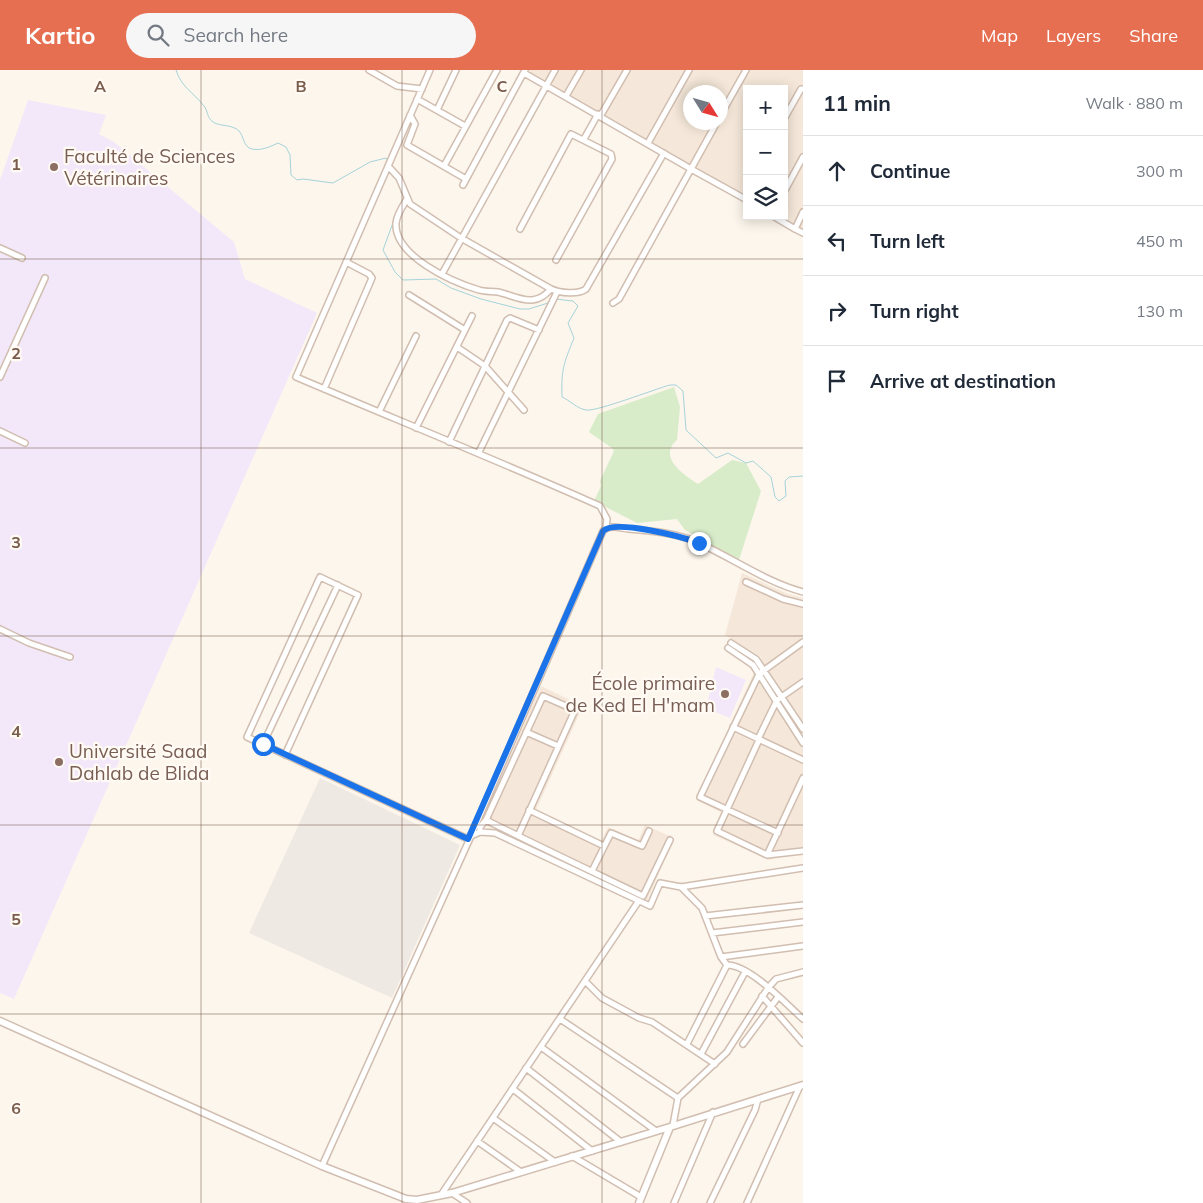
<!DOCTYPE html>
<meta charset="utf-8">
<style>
body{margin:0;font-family:Mulish,sans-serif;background:#f6f6f7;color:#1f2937}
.controls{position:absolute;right:15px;top:15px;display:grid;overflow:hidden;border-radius:0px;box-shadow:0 2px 12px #0003}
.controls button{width:45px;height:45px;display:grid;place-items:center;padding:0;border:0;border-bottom:1px solid #e0e1e3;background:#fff;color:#1f2937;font:25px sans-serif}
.compass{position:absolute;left:683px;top:15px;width:45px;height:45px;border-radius:50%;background:#fff;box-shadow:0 2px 12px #0003;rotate:127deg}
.stop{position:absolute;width:15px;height:15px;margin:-11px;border:4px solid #1a73e8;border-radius:50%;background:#fff}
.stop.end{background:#1a73e8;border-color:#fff;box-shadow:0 1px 5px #0008}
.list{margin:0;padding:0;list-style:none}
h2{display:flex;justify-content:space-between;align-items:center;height:65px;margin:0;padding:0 20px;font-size:21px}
h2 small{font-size:16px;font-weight:400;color:#747a83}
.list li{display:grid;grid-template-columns:32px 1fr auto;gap:15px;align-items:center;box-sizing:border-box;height:70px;padding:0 20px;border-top:1px solid #e0e1e3}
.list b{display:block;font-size:19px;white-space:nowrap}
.list em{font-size:16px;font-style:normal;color:#747a83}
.icon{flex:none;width:28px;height:28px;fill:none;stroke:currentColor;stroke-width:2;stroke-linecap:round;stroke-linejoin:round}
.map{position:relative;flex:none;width:803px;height:1133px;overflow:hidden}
header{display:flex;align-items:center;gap:30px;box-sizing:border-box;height:70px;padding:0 25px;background:#e76f51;color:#fff}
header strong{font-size:24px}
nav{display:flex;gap:28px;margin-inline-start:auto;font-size:18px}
.search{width:350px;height:45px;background:#f6f6f7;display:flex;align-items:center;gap:12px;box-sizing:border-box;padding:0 18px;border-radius:28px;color:#747a83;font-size:19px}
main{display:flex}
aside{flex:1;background:#fff}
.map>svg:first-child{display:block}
.residential{fill:#f5e8da;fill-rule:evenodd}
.industrial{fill:#efe9e4}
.education{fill:#f3e8fa}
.green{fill:#d8ecc9}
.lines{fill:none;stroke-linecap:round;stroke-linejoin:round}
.stream{stroke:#a5d3da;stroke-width:1}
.minor-casing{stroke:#d1beb0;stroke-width:8}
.tertiary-casing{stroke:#d1beb0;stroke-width:9}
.minor{stroke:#fff;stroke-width:5}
.tertiary{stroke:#fff;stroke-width:6}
.route{stroke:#1a73e8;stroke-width:6}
.grid{fill:none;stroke:#7a5c4d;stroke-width:1;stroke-opacity:0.55}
.education-dot{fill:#8d6e63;stroke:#fffaf3;stroke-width:2}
.labels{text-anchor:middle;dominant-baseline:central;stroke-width:4.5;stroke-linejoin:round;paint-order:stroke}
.education-label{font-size:19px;fill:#785e54;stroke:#fffaf3;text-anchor:start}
.grid-label{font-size:16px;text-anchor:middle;font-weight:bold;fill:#7a5c4d;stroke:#fffaf3;stroke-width:4.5;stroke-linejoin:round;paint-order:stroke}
</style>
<header>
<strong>Kartio</strong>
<div class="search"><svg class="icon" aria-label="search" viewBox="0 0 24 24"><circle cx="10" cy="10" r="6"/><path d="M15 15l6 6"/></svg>Search here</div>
<nav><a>Map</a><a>Layers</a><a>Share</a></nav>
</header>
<main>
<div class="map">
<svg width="803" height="1133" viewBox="0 0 803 1133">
<rect width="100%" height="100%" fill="#fdf6ec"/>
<path class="residential" d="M526 0H803V159L779 146H784V19H747V127L525 2ZM690 22H720V52H690Z
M742 503 788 524 803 528V783L769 790 713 765 722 743 696 730 761 587 725 565Z
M541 616 583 636 536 740 601 771 608 757 638 771 645 755 674 768 647 831 480 753Z"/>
<path class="industrial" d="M320 708 460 775 392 928 249 863Z"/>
<path class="education" d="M28 30 106 45 99 64 114 72 234 172 245 209 317 243 14 929 0 923V110Z
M716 597 746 610 730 648 706 638Z"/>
<path class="green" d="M674 317 680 337 677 370C657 387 684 405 698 414L732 390 746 393 761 421 739 490 685 460 677 449 637 453 594 431 601 416 600 411 614 381 612 378 589 362 598 344Z"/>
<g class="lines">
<path class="stream" d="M176 0C181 17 193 22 204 36 208 41 207 48 213 52 221 57 232 54 239 61 244 66 243 77 252 79 260 81 270 77 278 73L286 77 290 85 291 105 297 110 303 109 333 113 370 92 386 88 388 92
M393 98 399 105
M401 118V123L404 124
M394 150 383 180 395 202 403 210 436 209 451 218 481 229 520 239H529L548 233
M555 229 573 231 578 236 568 253 574 268C564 293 561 299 562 327 569 330 578 339 586 340 596 342 655 319 670 315H676L683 321 686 360 716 388 728 383 746 393 753 391 771 407 775 427 779 431 786 426 785 411 789 407 803 406"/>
<defs>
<path id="minor" d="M369 0 397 16 422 19
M430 0 296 307C397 350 499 391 600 436L607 449 606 458
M524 3 691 99 717 52
M566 26 581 0
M417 29 465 56
M437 40 456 0
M410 45 415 54 407 75 466 109
M601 45 627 0
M720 46 746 0
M784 49 801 19H803
M584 69 598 44
M648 73 689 0
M388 96 399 108 410 134 461 168 551 219C560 223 578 225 586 219L664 83
M444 96 497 0
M463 115 525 0
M784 122 803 87
M407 129C402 137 397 144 396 153 394 186 452 212 479 220 485 222 492 221 498 222 508 224 521 231 532 230 541 229 545 225 551 219
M803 142 795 159 803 163
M773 146 795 159
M520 159 571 64 611 84 612 89 556 190
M0 178 22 188
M442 204 555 0
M409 225 465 260
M613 233 619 229 691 99 747 130
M457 277 485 296 524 340
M0 307 45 208
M324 319 372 208 369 204 346 192
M379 342 416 266
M416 358 472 246
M0 361 25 373
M449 372 507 250 510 248 539 260
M479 382 557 222
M746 512 783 529 803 534
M0 559 29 573 70 587
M731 573 756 589 803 659
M728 578 753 595 803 673
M733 657 803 690
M526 662 558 676
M758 669 777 630 803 612
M759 670 717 761 767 785 803 781
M263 674 338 515
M285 685 358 525 320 507 247 667 468 769
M529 740 604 776
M480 762V757L486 750
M778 763 700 727 759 604 803 572
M471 766 480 762 495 763 650 836 660 813 681 817 803 798
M518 766 575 640 543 626 486 750C538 776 591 801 643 826L670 770
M767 785 803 708
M592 801 611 763 642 776 649 761
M681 817 702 838 721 887 727 895 687 974
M705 846 803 835
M712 863 803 852
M721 887 803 876
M727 895C750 895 786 934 803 949
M585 911 602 928 639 948 652 952 715 994
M762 926 803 973
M560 949 678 1028
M743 974 778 927
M541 977 656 1061
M701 984 745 902
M526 998 621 1072
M513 1019 592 1081
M493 1048 555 1092
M673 1055 678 1028 727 982 768 918 776 909 803 902
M477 1071 521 1102
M572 1086 641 1127
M322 1096 471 766 603 461C609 454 620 458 628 459 652 461 677 463 699 473 734 489 766 512 803 522
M452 1123 467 1133
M441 1125 638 832
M674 1133 713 1042
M710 1133 755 1040 758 1029
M747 1133 800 1016"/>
<path id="tertiary" d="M0 951 322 1096 406 1129 417 1130 452 1123 670 1057
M639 1133 670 1057 803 1015"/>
</defs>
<use href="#minor" class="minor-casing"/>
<use href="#tertiary" class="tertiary-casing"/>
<use href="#minor" class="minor"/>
<use href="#tertiary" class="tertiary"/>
</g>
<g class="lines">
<path class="route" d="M263 674 468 769 603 461C615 449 683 467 699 473"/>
</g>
<path class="grid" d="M201 0V1133M402 0V1133M602 0V1133M0 189H803M0 378H803M0 566H803M0 755H803M0 944H803"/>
<g class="education-dot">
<circle cx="54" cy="97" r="5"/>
<circle cx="725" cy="624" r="5"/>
<circle cx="59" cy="692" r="5"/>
</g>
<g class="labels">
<g class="education-label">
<text x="64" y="86">Faculté de Sciences<tspan x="64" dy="22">Vétérinaires</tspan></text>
<text x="715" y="613" text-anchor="end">École primaire<tspan x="715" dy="22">de Ked El H'mam</tspan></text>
<text x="69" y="681">Université Saad<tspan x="69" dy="22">Dahlab de Blida</tspan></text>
</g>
</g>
<g class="grid-label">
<text x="100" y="22">A</text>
<text x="301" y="22">B</text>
<text x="502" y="22">C</text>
<text x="16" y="100">1</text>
<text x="16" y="289">2</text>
<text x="16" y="478">3</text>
<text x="16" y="667">4</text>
<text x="16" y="855">5</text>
<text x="16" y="1044">6</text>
</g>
</svg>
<div class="controls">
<button>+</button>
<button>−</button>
<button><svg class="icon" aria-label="layers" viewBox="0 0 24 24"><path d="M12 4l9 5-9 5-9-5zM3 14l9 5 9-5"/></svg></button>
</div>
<svg class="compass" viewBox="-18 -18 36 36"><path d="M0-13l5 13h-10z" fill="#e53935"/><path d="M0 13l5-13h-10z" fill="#747a83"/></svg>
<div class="stop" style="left:263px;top:674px"></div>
<div class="stop end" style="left:699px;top:473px"></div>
</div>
<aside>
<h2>11 min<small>Walk · 880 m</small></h2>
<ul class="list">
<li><svg class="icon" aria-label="ahead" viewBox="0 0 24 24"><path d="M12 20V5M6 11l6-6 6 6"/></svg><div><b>Continue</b></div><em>300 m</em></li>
<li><svg class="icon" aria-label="left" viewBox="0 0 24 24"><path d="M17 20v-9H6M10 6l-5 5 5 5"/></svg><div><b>Turn left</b></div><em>450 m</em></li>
<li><svg class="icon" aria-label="right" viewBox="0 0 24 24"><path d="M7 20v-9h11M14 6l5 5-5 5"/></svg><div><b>Turn right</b></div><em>130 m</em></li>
<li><svg class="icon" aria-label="arrive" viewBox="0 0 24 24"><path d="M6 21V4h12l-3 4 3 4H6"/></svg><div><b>Arrive at destination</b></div></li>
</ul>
</aside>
</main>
